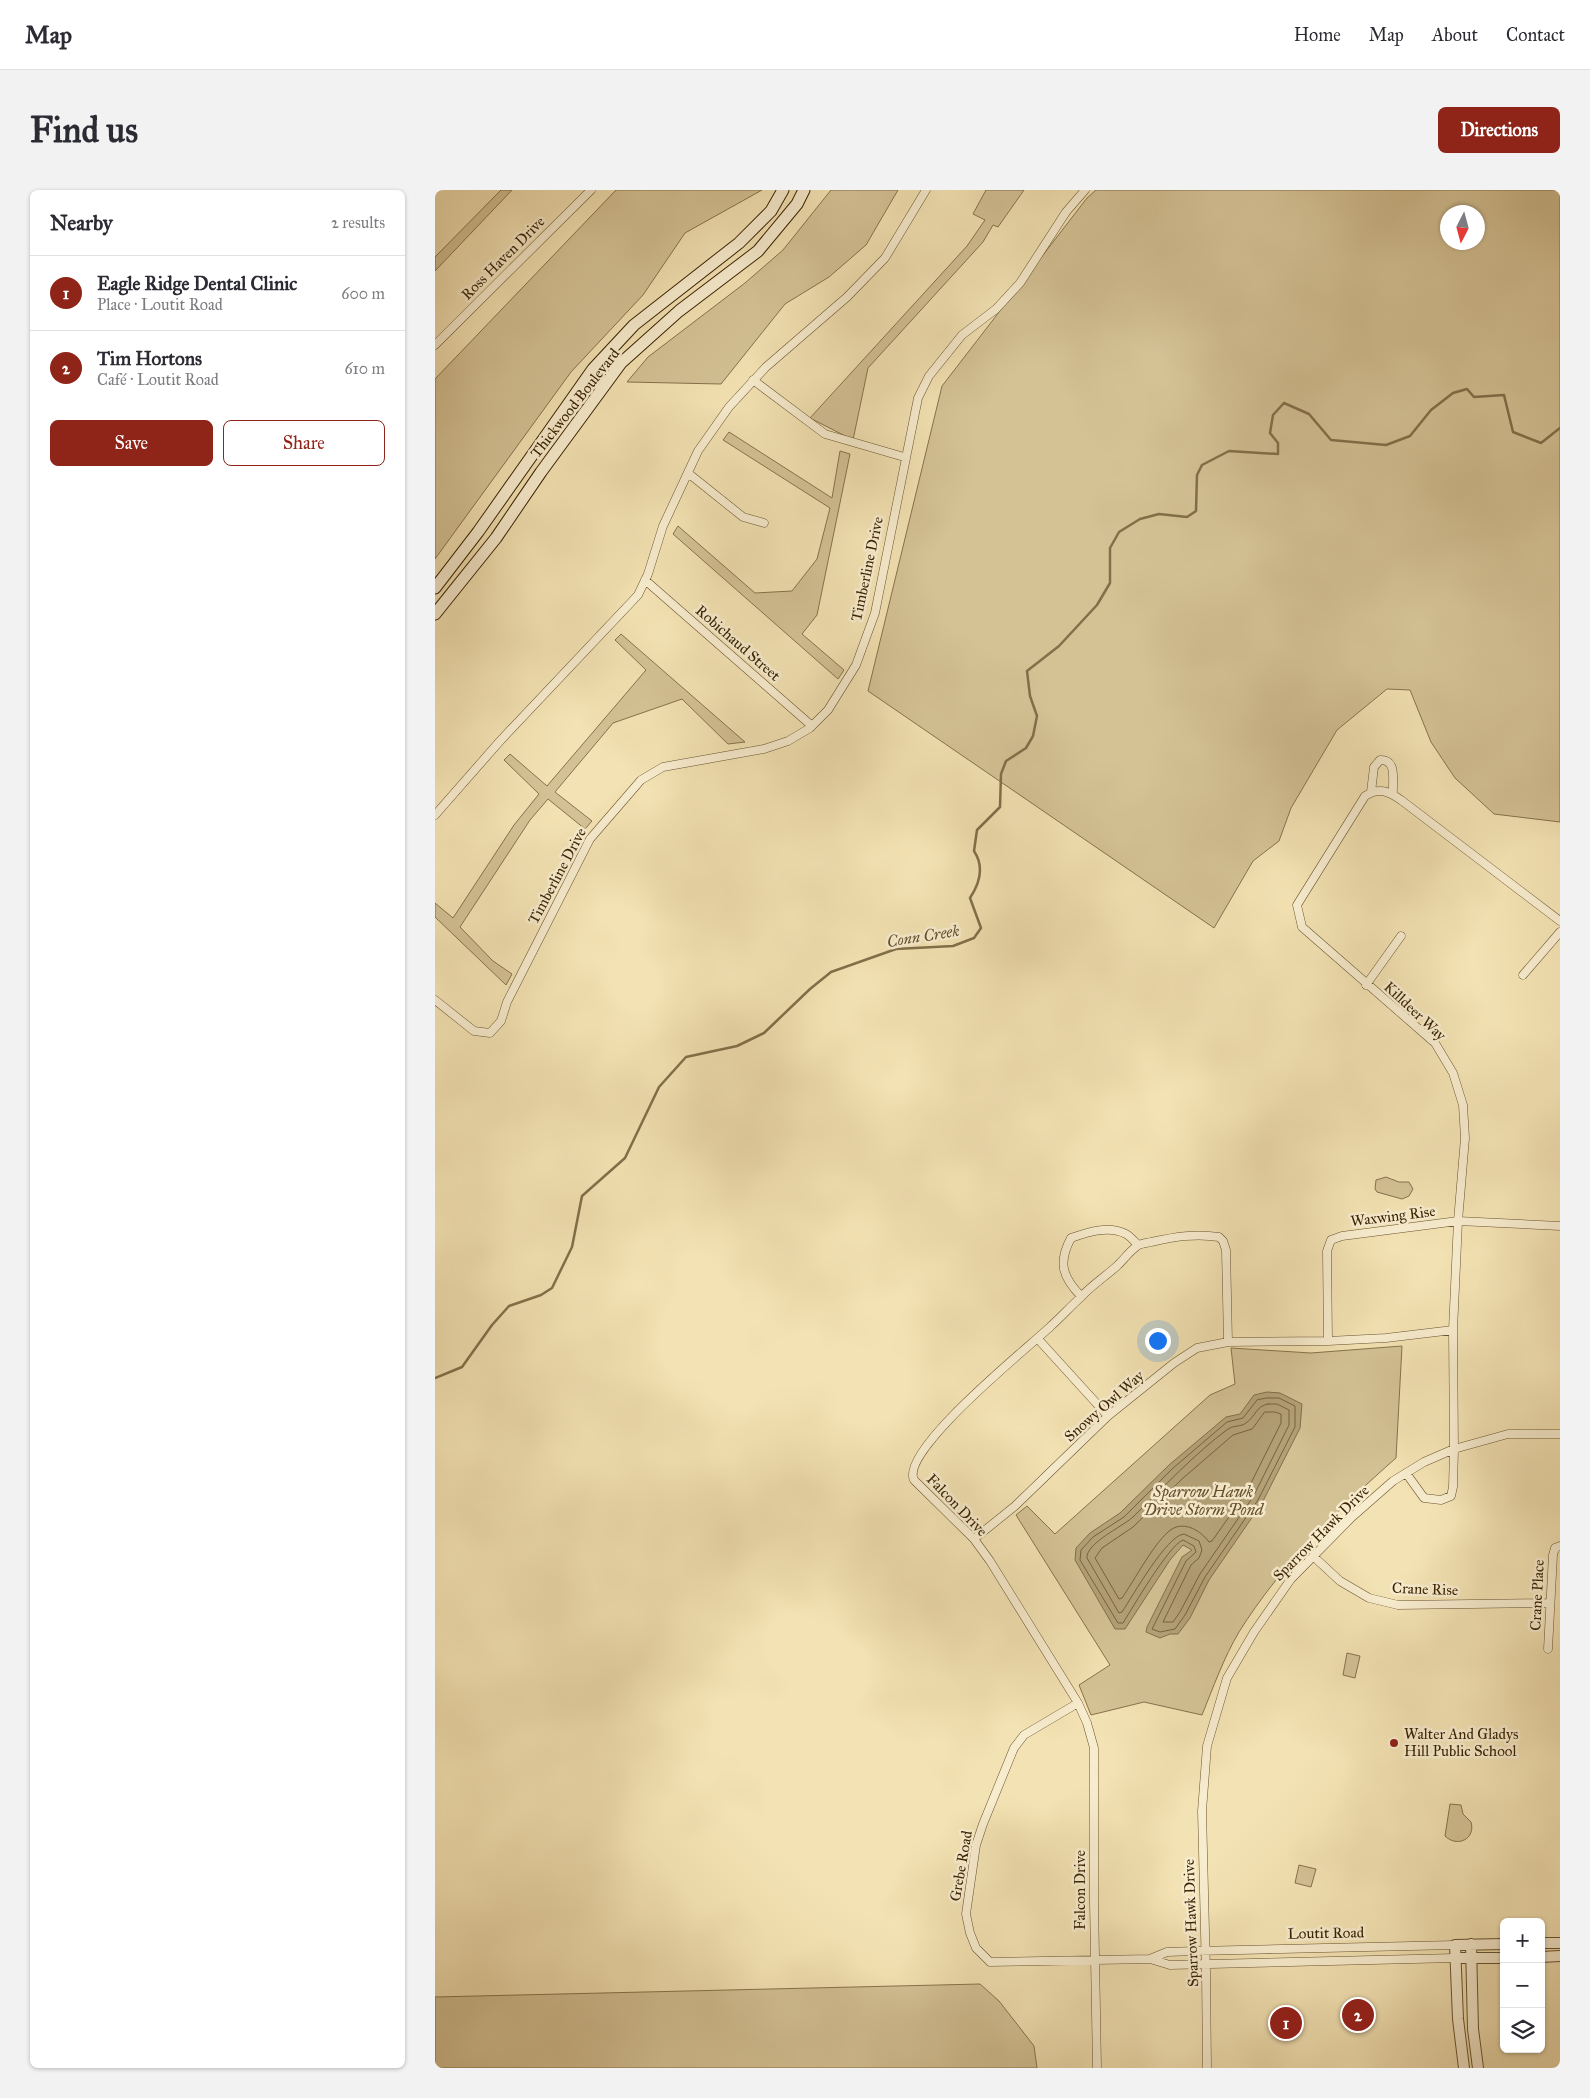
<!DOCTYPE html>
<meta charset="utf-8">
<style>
body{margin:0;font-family:"IM FELL Great Primer",serif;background:#f2f2f3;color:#2b2b33}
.controls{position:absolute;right:15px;bottom:15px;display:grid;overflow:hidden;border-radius:8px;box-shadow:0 1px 4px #0004}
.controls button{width:45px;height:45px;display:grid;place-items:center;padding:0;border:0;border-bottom:1px solid #e1e1e2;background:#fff;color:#2b2b33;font:25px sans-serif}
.compass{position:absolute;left:1005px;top:15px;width:45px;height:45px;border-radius:50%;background:#fff;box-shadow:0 1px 4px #0004;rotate:186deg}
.you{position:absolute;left:722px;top:1150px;width:18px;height:18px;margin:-12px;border:4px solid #fff;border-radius:50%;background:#1a73e8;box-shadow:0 0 0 8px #1a73e833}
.badge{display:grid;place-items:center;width:32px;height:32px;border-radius:50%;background:#8f2418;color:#fff;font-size:16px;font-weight:700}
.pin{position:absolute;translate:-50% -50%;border:2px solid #fff;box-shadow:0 1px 5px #0006}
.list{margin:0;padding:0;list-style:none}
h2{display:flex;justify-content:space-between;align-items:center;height:65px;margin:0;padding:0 20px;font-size:21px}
h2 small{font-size:16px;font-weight:400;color:#7c7c81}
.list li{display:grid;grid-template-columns:32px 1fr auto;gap:15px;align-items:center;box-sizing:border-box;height:75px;padding:0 20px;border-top:1px solid #e1e1e2}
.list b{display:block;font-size:19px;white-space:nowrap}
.list p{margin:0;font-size:16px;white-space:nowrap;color:#7c7c81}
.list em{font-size:16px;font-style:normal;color:#7c7c81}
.actions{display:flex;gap:10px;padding:15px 20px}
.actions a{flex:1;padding:11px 0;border:1px solid #8f2418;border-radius:8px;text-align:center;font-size:18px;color:#8f2418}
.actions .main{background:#8f2418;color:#fff}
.icon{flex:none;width:28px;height:28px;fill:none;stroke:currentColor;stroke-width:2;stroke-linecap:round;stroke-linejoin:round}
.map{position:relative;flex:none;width:1125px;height:1878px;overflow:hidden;border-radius:8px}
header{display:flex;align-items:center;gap:30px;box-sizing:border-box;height:70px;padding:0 25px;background:#fff;border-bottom:1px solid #e1e1e2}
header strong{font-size:24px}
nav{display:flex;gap:28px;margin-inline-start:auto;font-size:18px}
.intro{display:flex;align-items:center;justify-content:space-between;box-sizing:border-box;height:120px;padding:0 30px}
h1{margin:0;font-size:35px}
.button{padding:12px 22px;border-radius:8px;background:#8f2418;color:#fff;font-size:18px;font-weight:700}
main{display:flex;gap:30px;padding:0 30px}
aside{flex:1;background:#fff;border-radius:8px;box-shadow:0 1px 4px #0004}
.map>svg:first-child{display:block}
.green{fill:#d4c295;stroke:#87724c;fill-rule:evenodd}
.water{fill:#b4a177;stroke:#836f49}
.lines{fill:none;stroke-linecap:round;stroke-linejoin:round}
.shore{stroke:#77623d;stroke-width:1}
.stream{stroke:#836f49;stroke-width:2.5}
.minor-casing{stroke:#68532f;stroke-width:9}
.tertiary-casing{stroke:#68532f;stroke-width:12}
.secondary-casing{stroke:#3a2303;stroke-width:13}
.minor{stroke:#f7ecce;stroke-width:8}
.tertiary{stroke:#f7ecce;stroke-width:10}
.secondary{stroke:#f7ecce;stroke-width:11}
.poi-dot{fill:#8f2418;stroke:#f7ecce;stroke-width:2}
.labels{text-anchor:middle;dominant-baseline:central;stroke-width:5;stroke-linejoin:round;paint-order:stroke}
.street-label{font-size:15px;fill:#3a2303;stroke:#f7ecce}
.poi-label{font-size:15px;fill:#3a2303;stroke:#f7ecce;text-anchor:start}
.water-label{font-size:16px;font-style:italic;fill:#654f2c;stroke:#f7ecce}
</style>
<header>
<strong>Map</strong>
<nav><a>Home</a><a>Map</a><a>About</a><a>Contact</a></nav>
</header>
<div class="intro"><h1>Find us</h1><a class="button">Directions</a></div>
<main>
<aside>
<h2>Nearby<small>2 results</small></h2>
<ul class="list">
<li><span class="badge">1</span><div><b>Eagle Ridge Dental Clinic</b><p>Place · Loutit Road</p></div><em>600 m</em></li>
<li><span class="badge">2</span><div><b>Tim Hortons</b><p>Café · Loutit Road</p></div><em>610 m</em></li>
</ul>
<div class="actions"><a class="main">Save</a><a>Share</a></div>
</aside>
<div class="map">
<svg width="1125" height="1878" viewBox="0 0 1125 1878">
<rect width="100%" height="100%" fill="#f3e2b3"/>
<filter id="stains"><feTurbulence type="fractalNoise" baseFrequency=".004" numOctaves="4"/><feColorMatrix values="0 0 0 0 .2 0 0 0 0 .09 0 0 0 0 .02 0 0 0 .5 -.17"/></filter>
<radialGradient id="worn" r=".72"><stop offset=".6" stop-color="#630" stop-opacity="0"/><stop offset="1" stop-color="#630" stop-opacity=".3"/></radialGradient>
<path class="green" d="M66 0H77L0 81V67Z
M181 0H327L250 43 208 105 136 182 0 369V189Z
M396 0H463L431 55 394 87 350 114 286 194 192 192 213 167 310 93 348 60Z
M551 0H589L563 37 558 35 548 52 433 178 418 250 375 228 532 56 550 30 538 24Z
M661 0H1125V632L1059 624 1020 588 996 552 975 500 952 499 902 540 856 618 844 651 818 671 779 738 433 501 507 196 652 8ZM1012 22H1042V52H1012Z
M294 242 397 308 405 261 415 264 382 425 367 444 409 480 403 489 238 344 243 336 320 403 357 401 382 369 395 318 288 250Z
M186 444 310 552 293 554 247 509 178 533 120 602 157 631 150 639 113 609 95 630 25 737 58 771 77 784 71 795 0 727V713L18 728 79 635 104 604 69 570 75 564 112 596 211 480 180 450Z
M951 987 964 992H974L978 999 974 1006 967 1009 942 1002 940 999 941 990Z
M967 1156 961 1268C903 1319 846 1375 804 1442 789 1467 778 1498 767 1525L709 1512 656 1525 644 1495 675 1475 581 1325 592 1316 620 1344 775 1205 800 1194 796 1158 876 1163Z
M912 1463 925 1466 920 1488 908 1485Z
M1015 1614 1026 1615 1028 1624 1036 1632C1041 1649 1022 1658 1010 1646Z
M864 1675 881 1679 876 1697 860 1693Z
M545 1794 564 1811 599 1856 602 1878H0V1807Z"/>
<path class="water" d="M832 1202 845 1203 867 1214 865 1238 827 1313 774 1390 755 1428 743 1444H735L725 1448 711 1442 712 1437 747 1367 757 1360 748 1355 735 1370 690 1439H680L640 1370 641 1358 655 1343 685 1323 734 1275 791 1227 805 1224 819 1205Z"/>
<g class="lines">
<path class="shore" d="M832 1208H844L860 1216V1237L823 1310 770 1387 750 1425 740 1439 725 1442 717 1439 751 1371 761 1362 759 1356 748 1350C734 1355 698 1417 688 1433H683L645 1370 646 1360 658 1347 689 1327 737 1279 792 1232 808 1228 822 1210Z
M833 1214H842L854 1220V1235L818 1307 765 1384 745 1422 738 1432H728L756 1375 764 1368 767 1360 764 1351 749 1344C732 1345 697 1407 687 1422L684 1423 652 1368C651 1353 687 1337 698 1327 729 1297 759 1264 793 1239 799 1235 806 1237 811 1233 820 1227 821 1216 833 1214Z
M830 1222H840L846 1224V1233L811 1303 777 1351 774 1352C766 1341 750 1331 737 1339 721 1349 699 1391 687 1408L684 1409 660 1368 667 1358 698 1337 747 1289 798 1245 817 1239Z"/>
<path class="stream" d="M0 1188 27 1177 57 1135 74 1116 106 1105 117 1098 137 1057 147 1006 190 968 224 897 251 867 302 856 329 843 375 799 396 782 461 759 518 756 539 748 546 738 535 708C545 693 549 676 539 661L542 640 565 617 566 584 571 571 591 558 598 546 602 526 595 506 592 481 624 456 662 415 675 393V358L684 342 705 329 724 324 752 327 761 321 762 285 767 275 794 261 843 264V253L835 243 838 225 849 213 874 224 896 250 951 255 975 246 996 220 1018 203 1032 199 1039 207 1069 205 1078 242 1106 253 1125 238"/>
<defs>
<path id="minor" d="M0 155 156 0
M318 190 390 244 469 267
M253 283 308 327 329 333
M210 390 377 536
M936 602 939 577 945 570C963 569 957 592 958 605
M0 625 65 551 203 405 213 384 228 336 263 261 294 217 331 177 412 107 450 68 491 0
M1088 785 1125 742
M931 795 966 746
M0 810 39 841 55 843 66 831 72 812 155 649 206 590 228 577 329 559 353 551 375 538 393 520 421 475 440 423 483 208 494 186 527 145 561 119 585 93 631 22 650 0
M646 1106C627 1087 623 1072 636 1048 653 1042 674 1035 691 1044 695 1046 700 1052 703 1055
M603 1149 673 1226
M893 1151 892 1061 896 1050 907 1046 1023 1031 1125 1036
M971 1283 989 1308 1006 1310 1016 1306 1018 1297 1019 1259 1018 1140 1023 1031 1030 948 1028 915 1018 883 1000 853 867 737 862 715 930 606C944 597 953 601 966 610L1125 731
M539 1349 580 1316 673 1226 739 1173 762 1158 793 1152 893 1151 951 1148 1018 1140
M878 1366 905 1391 934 1408 963 1415 1115 1413
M1113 1459 1118 1365 1120 1358 1125 1356
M643 1513 589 1545 579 1558 548 1634 541 1655 531 1724 535 1743 541 1758 555 1772 715 1769 735 1775 1020 1768
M715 1769 732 1762 761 1761 1020 1755
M662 1878 659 1711V1558L652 1533 643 1513 555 1371 539 1349 479 1290C464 1261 593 1158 616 1136 626 1127 636 1116 646 1107 657 1095 671 1086 683 1075 689 1069 695 1061 702 1056 706 1053 712 1053 716 1052 739 1047 760 1043 784 1047L788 1051 791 1060 793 1152
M772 1878 771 1782 767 1621 772 1556 792 1488 819 1442 856 1389 917 1327 958 1291 989 1272 1019 1259 1073 1244H1125"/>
<path id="tertiary" d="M1106 1753H1125
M1036 1754 1038 1839 1043 1878
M1106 1767 1125 1766
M1020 1768H1069
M1029 1878 1023 1829 1020 1755 1069 1754"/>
<path id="secondary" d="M0 398 43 342 158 179 199 135 304 53 336 21 348 0
M0 424 61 348 106 282 186 173 244 121 323 61 362 14 369 0"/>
</defs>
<use href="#minor" class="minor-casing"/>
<use href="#tertiary" class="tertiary-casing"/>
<use href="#secondary" class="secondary-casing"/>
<use href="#minor" class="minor"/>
<use href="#tertiary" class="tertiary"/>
<use href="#secondary" class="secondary"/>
</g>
<circle class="poi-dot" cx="959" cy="1553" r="5"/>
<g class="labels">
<g class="street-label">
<text transform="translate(68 68) rotate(-45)">Ross Haven Drive</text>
<text transform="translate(140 213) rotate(-52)">Thickwood Boulevard</text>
<text transform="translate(432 379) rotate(-78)">Timberline Drive</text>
<text transform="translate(303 453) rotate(41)">Robichaud Street</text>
<text transform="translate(122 686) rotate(-62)">Timberline Drive</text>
<text transform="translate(980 821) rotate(43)">Killdeer Way</text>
<text transform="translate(958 1026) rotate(-7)">Waxwing Rise</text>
<text transform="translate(669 1216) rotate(-41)">Snowy Owl Way</text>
<text transform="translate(522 1315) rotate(46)">Falcon Drive</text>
<text transform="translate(886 1343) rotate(-45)">Sparrow Hawk Drive</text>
<text transform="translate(990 1399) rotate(2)">Crane Rise</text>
<text transform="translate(1102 1405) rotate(-87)">Crane Place</text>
<text transform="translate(526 1676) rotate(-80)">Grebe Road</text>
<text transform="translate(645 1700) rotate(-90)">Falcon Drive</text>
<text transform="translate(756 1733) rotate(-92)">Sparrow Hawk Drive</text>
<text transform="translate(891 1743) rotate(-1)">Loutit Road</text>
</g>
<g class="poi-label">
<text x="969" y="1544">Walter And Gladys<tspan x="969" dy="17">Hill Public School</tspan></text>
</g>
<g class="water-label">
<text transform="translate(488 746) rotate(-9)">Conn Creek</text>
<text x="768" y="1301">Sparrow Hawk<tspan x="768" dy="18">Drive Storm Pond</tspan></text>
</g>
</g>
<rect width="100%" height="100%" filter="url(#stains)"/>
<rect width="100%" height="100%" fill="url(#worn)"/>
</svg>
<div class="controls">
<button>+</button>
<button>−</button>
<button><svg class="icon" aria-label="layers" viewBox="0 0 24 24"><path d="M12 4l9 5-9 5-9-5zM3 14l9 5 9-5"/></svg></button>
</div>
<svg class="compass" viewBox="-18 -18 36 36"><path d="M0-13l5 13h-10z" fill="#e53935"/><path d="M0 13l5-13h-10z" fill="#7c7c81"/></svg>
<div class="you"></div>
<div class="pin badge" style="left:851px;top:1833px">1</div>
<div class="pin badge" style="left:923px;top:1825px">2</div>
</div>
</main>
